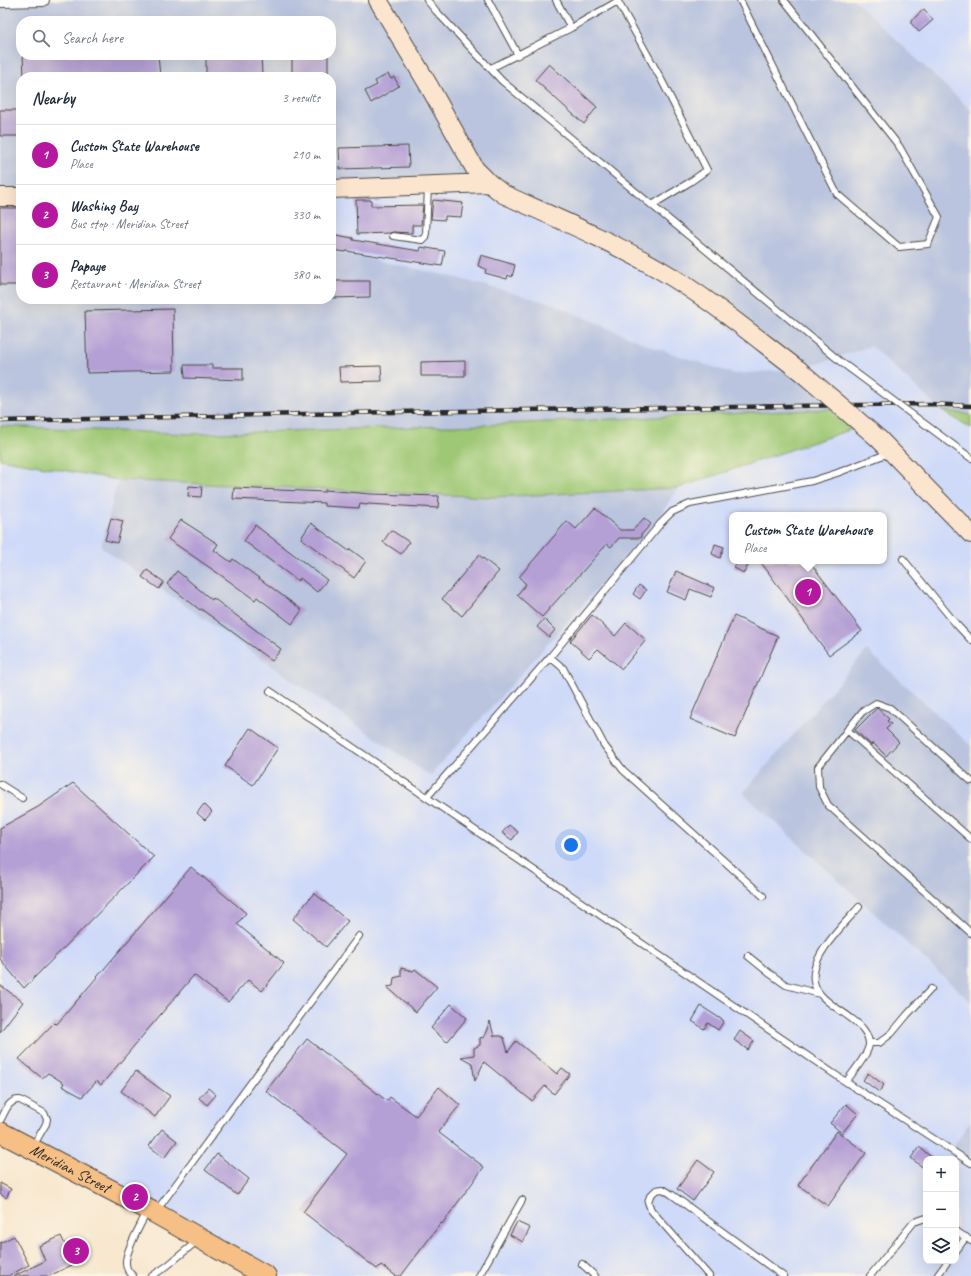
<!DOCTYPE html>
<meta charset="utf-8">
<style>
body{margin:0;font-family:Caveat,sans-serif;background:#f6f6f7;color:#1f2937}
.controls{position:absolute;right:12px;bottom:12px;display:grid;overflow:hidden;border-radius:8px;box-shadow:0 4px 16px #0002}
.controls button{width:36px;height:36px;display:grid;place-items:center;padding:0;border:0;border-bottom:1px solid #e0e1e3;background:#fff;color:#1f2937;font:20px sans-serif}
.you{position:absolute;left:571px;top:845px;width:14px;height:14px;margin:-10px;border:3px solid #fff;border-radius:50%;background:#1a73e8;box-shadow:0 0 0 6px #1a73e833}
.badge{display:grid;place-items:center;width:26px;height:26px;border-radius:50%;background:#b5179e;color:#fff;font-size:13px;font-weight:700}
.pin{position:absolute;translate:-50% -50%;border:2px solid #fff;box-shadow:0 1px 4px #0006}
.popup{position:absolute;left:729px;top:512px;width:158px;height:52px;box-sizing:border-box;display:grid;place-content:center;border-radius:8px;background:#fff;filter:drop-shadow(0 1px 3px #0005);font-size:13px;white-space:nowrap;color:#747a83}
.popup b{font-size:15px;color:#1f2937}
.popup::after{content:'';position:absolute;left:50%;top:100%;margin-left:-8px;border:8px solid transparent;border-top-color:#fff}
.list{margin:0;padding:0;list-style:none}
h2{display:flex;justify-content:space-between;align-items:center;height:52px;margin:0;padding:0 16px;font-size:17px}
h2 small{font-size:13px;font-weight:400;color:#747a83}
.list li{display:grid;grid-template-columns:26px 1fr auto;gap:12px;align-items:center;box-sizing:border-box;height:60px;padding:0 16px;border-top:1px solid #e0e1e3}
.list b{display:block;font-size:15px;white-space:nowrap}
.list p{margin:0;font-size:13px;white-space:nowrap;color:#747a83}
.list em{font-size:13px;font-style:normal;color:#747a83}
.icon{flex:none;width:22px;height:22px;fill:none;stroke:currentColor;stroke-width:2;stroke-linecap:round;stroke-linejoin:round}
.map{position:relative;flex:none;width:971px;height:1276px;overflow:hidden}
.search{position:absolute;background:#fff;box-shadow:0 4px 16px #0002;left:16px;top:16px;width:320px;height:44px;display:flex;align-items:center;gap:10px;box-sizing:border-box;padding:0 14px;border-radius:16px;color:#747a83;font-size:15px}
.panel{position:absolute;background:#fff;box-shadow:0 4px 16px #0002;left:16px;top:72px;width:320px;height:232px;border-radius:16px}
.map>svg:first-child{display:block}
.built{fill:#cfdaf9;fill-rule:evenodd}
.industrial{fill:#bac4de;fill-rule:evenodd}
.green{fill:#9ec875;stroke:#647a50}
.building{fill:#b5a0d6}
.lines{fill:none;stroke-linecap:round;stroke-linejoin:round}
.lane-casing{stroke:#4a4744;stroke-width:8}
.street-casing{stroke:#4a4744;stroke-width:14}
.secondary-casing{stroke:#4a4744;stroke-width:20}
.primary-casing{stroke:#4a4744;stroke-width:22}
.lane{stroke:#fff;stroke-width:6}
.street{stroke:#fff;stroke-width:12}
.secondary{stroke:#fbe5cf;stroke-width:18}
.primary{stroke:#f5bf86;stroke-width:20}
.rail-casing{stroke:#2b2b2b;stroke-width:4.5}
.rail{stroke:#fcf5e5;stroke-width:3;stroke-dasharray:9;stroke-linecap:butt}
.lane-bridge-casing{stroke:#4a4744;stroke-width:8;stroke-linecap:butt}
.secondary-bridge-casing{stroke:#4a4744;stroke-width:20;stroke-linecap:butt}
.lane-bridge{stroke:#fff;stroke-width:6}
.secondary-bridge{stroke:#fbe5cf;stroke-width:18}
.labels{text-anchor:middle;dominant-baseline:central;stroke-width:3.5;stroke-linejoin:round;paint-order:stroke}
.street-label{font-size:16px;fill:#2b2b2b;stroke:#fcf5e5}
</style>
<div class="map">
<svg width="971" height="1276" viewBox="0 0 971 1276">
<rect width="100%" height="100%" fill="#fcf5e5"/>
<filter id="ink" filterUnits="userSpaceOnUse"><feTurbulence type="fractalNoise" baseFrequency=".025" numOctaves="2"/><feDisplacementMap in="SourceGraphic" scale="8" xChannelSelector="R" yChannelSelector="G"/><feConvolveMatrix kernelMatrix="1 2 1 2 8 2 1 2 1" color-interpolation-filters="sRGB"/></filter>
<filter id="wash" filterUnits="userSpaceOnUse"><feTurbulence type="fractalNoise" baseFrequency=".012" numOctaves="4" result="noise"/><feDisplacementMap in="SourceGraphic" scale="16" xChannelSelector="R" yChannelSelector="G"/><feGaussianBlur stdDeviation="0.9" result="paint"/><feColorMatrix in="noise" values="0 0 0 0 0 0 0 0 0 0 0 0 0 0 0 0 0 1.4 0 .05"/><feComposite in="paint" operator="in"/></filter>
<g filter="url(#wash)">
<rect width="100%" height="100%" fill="#f8e8d0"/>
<path class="built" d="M854 0H971V110Z
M488 189 649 274 713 314 871 346 971 354V1276H259L0 1134V202H21V299H331V194ZM732 515H884V561H732ZM926 1159H956V1261H926Z"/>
<path class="industrial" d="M0 0H854L971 110V415L941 410 871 346 823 362 790 370 832 409 483 425 189 434 0 426V232L21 233V299H331V251L445 275 553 304 650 346 734 374 789 370 713 314 649 274 488 189 331 194V77H21V202H0ZM21 21H331V55H21Z
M118 480 491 497 678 488 652 527 430 776 101 547Z
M867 650 971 746V1002L743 793Z
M971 1121V1159L953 1147Z"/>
<path class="green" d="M832 409 855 428 678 488 491 497 118 480 0 459V426L189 434 483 425Z
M941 410 971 415V428Z"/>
<g id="blocks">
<path class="building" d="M924 9 933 20 919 32 910 22Z
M23 55H158L160 77H24Z
M206 55H261L262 74 237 75V77H206Z
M292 55H328V76H292Z
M549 64 597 107 584 124 535 80Z
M388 74 391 79 394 77 399 86 371 103 365 91 377 85 375 81Z
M0 110H21V136H0Z
M408 146 409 167 340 169 339 148Z
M356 200H371V206L423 205 421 225H412V233L393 232 390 233 357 234Z
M433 200 463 203 461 217 445 216V220L431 219Z
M0 208H20L21 285H0Z
M331 234 353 238V240L420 251 421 247 445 251 442 266 346 251V252L331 250Z
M481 255 515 265 512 277 508 275 507 279 485 273 486 269 478 266Z
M331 281H370V297L331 298Z
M173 309 174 371 87 373 85 311Z
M465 361V376H421V362Z
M184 365H212V368H243V380L185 378Z
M381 366 382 381 340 382 339 367Z
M189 486 202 487 201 497 188 496Z
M234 488 325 492V490L371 494 439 496 438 508 368 504 367 505 360 504 359 508 324 506V503L233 499Z
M595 508 620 530H633L644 518 651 524 641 535V538H619L611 547 607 544 542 617 517 595 526 584 519 577 567 521 576 529Z
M111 518 123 521 117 543 105 540Z
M181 520 218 544 214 550 231 562 233 559 302 610 292 624 257 597 255 600 222 576 168 539Z
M311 523 349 551 350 549 366 561 354 578 301 538Z
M255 525 327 580 317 592 300 578 298 581 244 541Z
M391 530 409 542 401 554 383 542Z
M715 544 724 547 720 558 712 554Z
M479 555 499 571 462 616 442 599Z
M737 561H750L744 573 734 568Z
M760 561H809L862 631 829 655Z
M147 570 164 582 159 589 142 577Z
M177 571 212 600 213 598 281 649 272 661 201 609 200 610 167 584Z
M676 571 715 588 711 597 690 589 686 600 667 592Z
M639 585 646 590 640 599 633 594Z
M592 615 615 636 626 623 646 640 622 669 598 649 589 658 570 641Z
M734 616 778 636 735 738 690 719Z
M544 619 555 630 549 637 537 627Z
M877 708 889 719 887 721 891 724 886 729 899 742 886 756 873 743 871 745 855 730Z
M250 728 278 748 253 785 225 766Z
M73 783 154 857 24 988 0 959V828L38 807Z
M204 804 212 812 205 820 197 813Z
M509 825 518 832 512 840 502 833Z
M191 867 246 913 237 924 284 963 262 991 248 980 228 1002 194 975 101 1085 97 1081 82 1097 62 1086 64 1083 48 1073 42 1078 19 1059 54 1023 57 1024Z
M314 893 348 921 326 947 293 919Z
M401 968 413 971 415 969 437 987 416 1012 387 987 393 986 394 978 401 976Z
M0 985 23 1002 0 1032Z
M451 1004 467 1018 447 1042 431 1028Z
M701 1006 724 1021 718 1030 708 1023 704 1029 692 1021Z
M490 1021 494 1036H501L504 1038 508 1052 516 1041 557 1074 562 1068 570 1074 554 1094 545 1086 532 1101 484 1062 475 1081 472 1063 461 1057 474 1055V1048L480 1045V1038L484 1037Z
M740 1031 754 1041 748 1050 734 1040Z
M307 1039 387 1101 390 1097 416 1116 439 1087 460 1105 438 1132 484 1167 442 1224 441 1223 401 1276H396L381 1265 377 1269 303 1212 347 1154 266 1091Z
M136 1071 170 1096 155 1117 121 1091Z
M868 1073 884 1085 879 1092 863 1080Z
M208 1088 216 1095 207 1105 199 1098Z
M846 1104 858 1114 842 1133 830 1123Z
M162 1129 177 1141 164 1158 149 1146Z
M837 1131 866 1153 828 1206 798 1185Z
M919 1147 934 1159H926V1170L911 1158Z
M217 1154 249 1179 237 1195 205 1170Z
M698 1160 714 1172 693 1201 677 1189Z
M0 1183 11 1189 6 1198 0 1194Z
M517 1222 530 1228 523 1242 510 1235Z
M14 1236 29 1265 8 1276H0V1243Z
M61 1236 74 1264 49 1276H14L45 1261 39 1246Z"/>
</g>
</g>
<g filter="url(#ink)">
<use href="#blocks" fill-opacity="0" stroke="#4a4744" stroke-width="1"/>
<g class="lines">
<defs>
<path id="lane" d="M427 0 436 11 502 81 841 362
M488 0 518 55
M556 0 571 28
M617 0 660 77 707 170 690 182 652 205
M740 0 837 194 899 247 928 244 939 217 899 146 784 0
M491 68 571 28 618 1
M393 236 422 240 425 237 426 233 428 187
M964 453 971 458
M903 559 956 624 971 640
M550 657 563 668 604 745 623 770 763 896
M270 691 846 1082 971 1163
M847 730 971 839
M971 781 890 708 876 703 862 712 818 767 819 787 828 805 971 933
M0 784 22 798
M427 797 550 657 661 523 672 512 690 504 812 481 837 473 889 453
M748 956 769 973 786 985 820 994
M869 1043H879L892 1033 907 1015 931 989
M846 1082C852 1073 870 1053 869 1043 868 1032 860 1025 852 1019 842 1011 828 1004 820 994 797 967 842 927 859 907
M0 1121C5 1113 8 1099 20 1100L44 1113 47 1119 46 1124 33 1146
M157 1210 359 936
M956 1231 971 1241
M956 1251 966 1237
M582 1264 595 1276
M133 1276C129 1272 126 1269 126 1263 125 1251 142 1223 147 1211
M152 1276 167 1266 197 1241
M479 1276 522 1200
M709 1276 651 1210 648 1202 650 1196 656 1190 663 1189 671 1194 783 1276
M870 1276 914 1222 926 1218
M937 1276 948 1261"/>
<path id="street" d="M0 1 43 0"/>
<path id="secondary" d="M378 0 429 86 475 169 489 183 503 194C556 218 611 241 662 271 710 299 755 337 800 371
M331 189 489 183
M0 197H21
M879 439 971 534"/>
<g id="primary">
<path id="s1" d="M0 1132 155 1213 266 1276"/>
</g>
</defs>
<use href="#lane" class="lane-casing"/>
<use href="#street" class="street-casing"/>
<use href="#secondary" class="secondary-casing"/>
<use href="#primary" class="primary-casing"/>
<use href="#lane" class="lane"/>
<use href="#street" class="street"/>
<use href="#secondary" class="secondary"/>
<use href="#primary" class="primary"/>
<defs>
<path id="rail" d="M0 421 394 412 929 404 971 406"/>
</defs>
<use href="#rail" class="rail-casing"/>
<use href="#rail" class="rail"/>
<defs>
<path id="lane-bridge" d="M841 362 964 453"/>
<path id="secondary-bridge" d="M800 371 879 439"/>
</defs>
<use href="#lane-bridge" class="lane-bridge-casing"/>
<use href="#secondary-bridge" class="secondary-bridge-casing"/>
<use href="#lane-bridge" class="lane-bridge"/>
<use href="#secondary-bridge" class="secondary-bridge"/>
</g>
</g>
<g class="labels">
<g class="street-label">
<text stroke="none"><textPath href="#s1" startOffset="79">Meridian Street</textPath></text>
</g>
</g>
</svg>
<div class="controls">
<button>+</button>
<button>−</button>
<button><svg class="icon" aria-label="layers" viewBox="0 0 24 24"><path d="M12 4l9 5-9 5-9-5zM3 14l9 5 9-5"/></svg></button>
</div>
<div class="you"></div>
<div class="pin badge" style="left:808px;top:592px">1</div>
<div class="popup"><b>Custom State Warehouse</b>Place</div>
<div class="pin badge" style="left:135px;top:1197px">2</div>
<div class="pin badge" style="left:76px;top:1251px">3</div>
<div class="search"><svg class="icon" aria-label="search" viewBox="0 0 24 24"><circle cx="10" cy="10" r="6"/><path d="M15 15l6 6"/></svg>Search here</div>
<section class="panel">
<h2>Nearby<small>3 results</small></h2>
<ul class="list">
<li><span class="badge">1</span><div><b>Custom State Warehouse</b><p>Place</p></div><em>210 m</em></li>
<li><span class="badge">2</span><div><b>Washing Bay</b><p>Bus stop · Meridian Street</p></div><em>330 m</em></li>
<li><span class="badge">3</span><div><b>Papaye</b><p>Restaurant · Meridian Street</p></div><em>380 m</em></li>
</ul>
</section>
</div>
